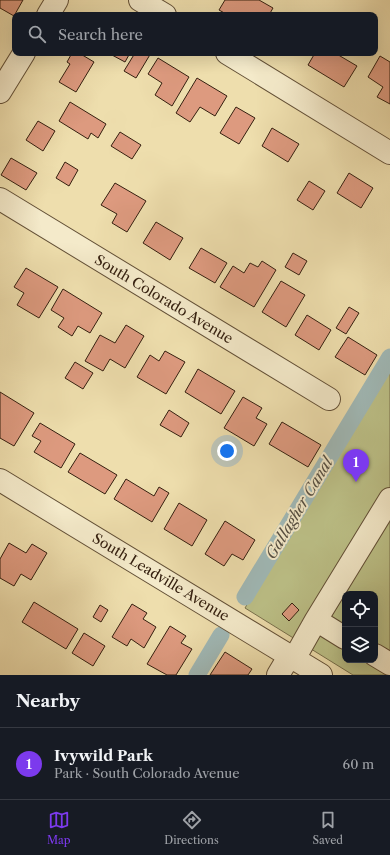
<!DOCTYPE html>
<meta charset="utf-8">
<style>
body{margin:0;font-family:"Libre Caslon Text",serif;background:#242831;color:#f1f3f6}
.controls{position:absolute;right:12px;bottom:12px;display:grid;overflow:hidden;border-radius:8px;box-shadow:0 4px 16px #0002}
.controls button{width:36px;height:36px;display:grid;place-items:center;padding:0;border:0;border-bottom:1px solid #363941;background:#171b24;color:#f1f3f6;font:20px sans-serif}
.you{position:absolute;left:227px;top:451px;width:14px;height:14px;margin:-10px;border:3px solid #fff;border-radius:50%;background:#1a73e8;box-shadow:0 0 0 6px #1a73e833}
.badge{display:grid;place-items:center;width:26px;height:26px;border-radius:50%;background:#7c3aed;color:#fff;font-size:13px;font-weight:700}
.pin{position:absolute;translate:-50% -33px;filter:drop-shadow(0 1px 2px #0008)}
.pin::after{content:'';position:absolute;top:21px;width:14px;height:12px;background:inherit;clip-path:polygon(0 0,100% 0,50% 100%)}
.list{margin:0;padding:0;list-style:none}
h2{display:flex;justify-content:space-between;align-items:center;height:52px;margin:0;padding:0 16px;font-size:17px}
h2 small{font-size:13px;font-weight:400;color:#9ea1a6}
.list li{display:grid;grid-template-columns:26px 1fr auto;gap:12px;align-items:center;box-sizing:border-box;height:72px;padding:0 16px;border-top:1px solid #363941}
.list b{display:block;font-size:15px;white-space:nowrap}
.list p{margin:0;font-size:13px;white-space:nowrap;color:#9ea1a6}
.list em{font-size:13px;font-style:normal;color:#9ea1a6}
.icon{flex:none;width:22px;height:22px;fill:none;stroke:currentColor;stroke-width:2;stroke-linecap:round;stroke-linejoin:round}
.map{position:relative;flex:none;width:390px;height:675px;overflow:hidden}
.search{position:absolute;background:#171b24;box-shadow:0 4px 16px #0002;left:12px;right:12px;top:12px;height:44px;display:flex;align-items:center;gap:10px;box-sizing:border-box;padding:0 14px;border-radius:8px;color:#9ea1a6;font-size:15px}
.sheet{height:124px;background:#171b24}
nav{display:flex;justify-content:space-around;align-items:center;box-sizing:border-box;height:56px;border-top:1px solid #363941;background:#171b24;font-size:11px;color:#9ea1a6}
nav a{display:grid;justify-items:center;gap:2px}
nav .on{color:#7c3aed}
.map>svg:first-child{display:block}
.green{fill:#bcc087;stroke:#78704c;fill-rule:evenodd}
.lines{fill:none;stroke-linecap:round;stroke-linejoin:round}
.canal{stroke:#a0b9b7;stroke-width:17}
.building{fill:#dd9a7f;stroke:#352010}
.minor-casing{stroke:#635037;stroke-width:24}
.minor{stroke:#f4eaca;stroke-width:22}
.labels{text-anchor:middle;dominant-baseline:central;stroke-width:4;stroke-linejoin:round;paint-order:stroke}
.street-label{font-size:14px;fill:#352010;stroke:#f4eaca}
.water-label{font-size:15px;font-style:italic;fill:#554e42;stroke:#f4eaca}
</style>
<div class="map">
<svg width="390" height="675" viewBox="0 0 390 675">
<rect width="100%" height="100%" fill="#eedead"/>
<filter id="stains"><feTurbulence type="fractalNoise" baseFrequency=".005" numOctaves="4"/><feColorMatrix values="0 0 0 0 .2 0 0 0 0 .09 0 0 0 0 .02 0 0 0 .5 -.17"/></filter>
<radialGradient id="worn" r=".72"><stop offset=".6" stop-color="#630" stop-opacity="0"/><stop offset="1" stop-color="#630" stop-opacity=".3"/></radialGradient>
<path class="green" d="M390 370V675H353L245 608ZM345 594H375V660H345Z"/>
<g class="lines">
<path class="canal" d="M245 597 390 357
M197 675 221 635"/>
</g>
<path class="building" d="M0 0H23L14 16 0 8Z
M225 0H259L273 8 269 15H228L219 10Z
M72 53H79L94 62 76 92 59 82 70 64 67 62Z
M113 53H130L125 62 112 55Z
M135 53H151L136 78 124 71Z
M315 53H335L357 66 344 87 308 65Z
M380 56 390 62V104L377 97 383 87 368 77Z
M158 58 189 77 172 106 155 95 162 83 148 74Z
M197 78 227 96 215 116 200 107 190 122 176 113Z
M70 102 106 124 98 138 91 133 88 139 59 121Z
M236 107 255 118 239 144 220 133Z
M38 121 55 131 43 151 26 140Z
M272 128 299 144 288 162 262 146Z
M120 132 141 145 132 159 111 146Z
M11 158 37 173 26 190 1 175Z
M65 162 78 170 69 186 56 178Z
M349 173 373 188 361 208 337 193Z
M309 181 325 191 313 210 297 200Z
M115 183 146 201 127 232 112 223 117 214 101 205Z
M156 222 183 238 170 260 143 243Z
M201 248 227 263 215 283 189 268Z
M293 253 307 261 299 275 285 267Z
M262 261 276 270 254 307 220 287 233 266 244 273 250 263 258 267Z
M26 268 58 287 39 318 17 305 24 293 14 287Z
M281 281 305 295 286 327 262 312Z
M63 289 102 313 90 333 78 326 72 336 58 327 64 318 51 310Z
M349 307 359 313 346 334 336 328Z
M307 315 331 330 319 350 295 335Z
M126 325 144 336 125 368 110 359 103 371 85 361 100 335 115 343Z
M348 337 377 355 365 375 335 357Z
M165 351 185 362 166 394 137 377 150 355 159 361Z
M75 362 93 373 83 389 65 378Z
M198 369 235 391 221 414 185 392Z
M0 392 34 413 14 446 0 438Z
M243 397 262 408 256 418 267 424 254 446 224 428Z
M169 410 189 423 181 437 160 425Z
M282 422 321 445 308 467 269 444Z
M40 423 75 444 61 468 34 452 41 441 32 436Z
M80 453 117 475 105 494 68 472Z
M126 479 154 496 159 487 169 493 152 522 114 499Z
M179 503 207 520 192 546 164 529Z
M225 521 255 540 243 560 232 554 224 566 205 554Z
M9 543 26 553 32 544 47 553 31 580 21 574 14 586 0 578V559Z
M34 602 78 629 66 649 22 622Z
M292 603 299 610 289 621 282 614Z
M132 604 147 613 143 619 156 627 144 648 131 639 127 646 112 637Z
M100 605 108 610 101 622 93 617Z
M170 626 186 636 181 643 192 649 176 675H167L147 664Z
M84 633 105 646 93 666 72 653Z
M225 652 252 669 248 675H210Z"/>
<g class="lines">
<defs>
<path id="minor" d="M140 0 165 15
M48 15 57 0
M227 53 390 153
M0 92 24 53
M0 199 329 399
M0 480 321 675
M345 638 316 620 390 499
M375 655 390 664
M294 659 316 620
M278 675 290 655"/>
</defs>
<use href="#minor" class="minor-casing"/>
<use href="#minor" class="minor"/>
</g>
<g class="labels">
<g class="street-label">
<text transform="translate(164 299) rotate(31)">South Colorado Avenue</text>
<text transform="translate(161 577) rotate(31)">South Leadville Avenue</text>
</g>
<g class="water-label">
<text transform="translate(299 508) rotate(-59)">Gallagher Canal</text>
</g>
</g>
<rect width="100%" height="100%" filter="url(#stains)"/>
<rect width="100%" height="100%" fill="url(#worn)"/>
</svg>
<div class="controls">
<button><svg class="icon" aria-label="locate" viewBox="0 0 24 24"><circle cx="12" cy="12" r="6"/><path d="M12 2v4M12 18v4M2 12h4M18 12h4"/></svg></button>
<button><svg class="icon" aria-label="layers" viewBox="0 0 24 24"><path d="M12 4l9 5-9 5-9-5zM3 14l9 5 9-5"/></svg></button>
</div>
<div class="you"></div>
<div class="pin badge" style="left:356px;top:482px">1</div>
<div class="search"><svg class="icon" aria-label="search" viewBox="0 0 24 24"><circle cx="10" cy="10" r="6"/><path d="M15 15l6 6"/></svg>Search here</div>
</div>
<section class="sheet">
<h2>Nearby<small></small></h2>
<ul class="list">
<li><span class="badge">1</span><div><b>Ivywild Park</b><p>Park · South Colorado Avenue</p></div><em>60 m</em></li>
</ul>
</section>
<nav>
<a class="on"><svg class="icon" aria-label="map" viewBox="0 0 24 24"><path d="M3 6l6-2 6 2 6-2v14l-6 2-6-2-6 2zM9 4v14M15 6v14"/></svg>Map</a>
<a><svg class="icon" aria-label="directions" viewBox="0 0 24 24"><path d="M12 3l9 9-9 9-9-9zM9 14v-3h6M13 9l2 2-2 2"/></svg>Directions</a>
<a><svg class="icon" aria-label="saved" viewBox="0 0 24 24"><path d="M7 4h10v16l-5-4-5 4z"/></svg>Saved</a>
</nav>
